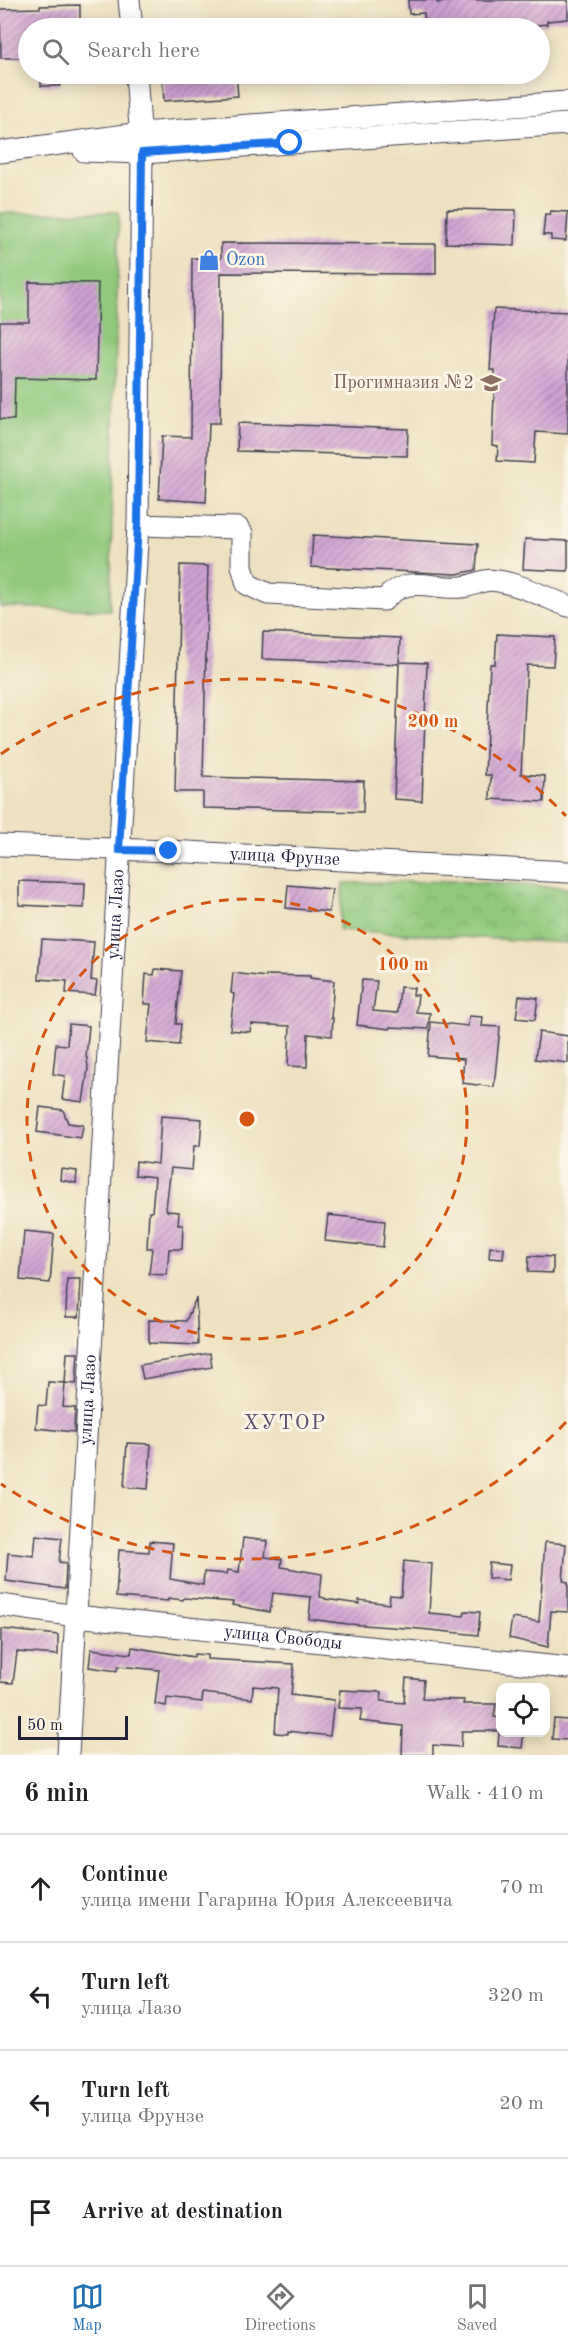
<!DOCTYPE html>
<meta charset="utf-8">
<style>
body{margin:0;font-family:"Old Standard TT",serif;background:#f6f6f6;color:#202124}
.controls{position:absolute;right:18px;bottom:18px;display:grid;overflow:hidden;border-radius:12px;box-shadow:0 3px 15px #0003}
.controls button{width:54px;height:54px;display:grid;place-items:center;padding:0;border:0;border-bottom:2px solid #e0e0e0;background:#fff;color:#202124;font:30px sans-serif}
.scale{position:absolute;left:18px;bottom:15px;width:110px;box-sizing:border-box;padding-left:6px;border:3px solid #22223b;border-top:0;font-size:16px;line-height:21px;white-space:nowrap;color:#22223b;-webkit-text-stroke:4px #fcf5e5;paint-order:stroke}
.stop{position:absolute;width:18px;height:18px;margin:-14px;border:4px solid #1a73e8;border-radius:50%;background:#fff}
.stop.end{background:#1a73e8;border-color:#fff;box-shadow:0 2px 6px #0008}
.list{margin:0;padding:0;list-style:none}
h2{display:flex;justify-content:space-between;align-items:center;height:78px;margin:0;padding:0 24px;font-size:26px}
h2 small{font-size:20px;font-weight:400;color:#757577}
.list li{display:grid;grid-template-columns:39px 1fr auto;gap:18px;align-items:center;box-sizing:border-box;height:108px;padding:0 24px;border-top:2px solid #e0e0e0}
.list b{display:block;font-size:22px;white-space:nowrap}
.list p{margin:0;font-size:20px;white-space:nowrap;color:#757577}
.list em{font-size:20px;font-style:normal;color:#757577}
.icon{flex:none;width:33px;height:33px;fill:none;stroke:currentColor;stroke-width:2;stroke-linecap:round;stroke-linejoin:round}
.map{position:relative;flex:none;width:568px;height:1755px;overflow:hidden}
.search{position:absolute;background:#fff;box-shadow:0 3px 15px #0003;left:18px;right:18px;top:18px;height:66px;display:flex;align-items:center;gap:15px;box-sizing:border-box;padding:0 21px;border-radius:33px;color:#757577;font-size:22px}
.sheet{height:510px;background:#fff}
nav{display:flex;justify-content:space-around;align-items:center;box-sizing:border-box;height:84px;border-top:2px solid #e0e0e0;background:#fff;font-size:16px;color:#757577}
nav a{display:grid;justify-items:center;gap:3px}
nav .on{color:#1f6fb2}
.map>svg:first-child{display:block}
.park{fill:url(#park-crowns);stroke:#58765c;stroke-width:1.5}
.garden{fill:#8fc97d;stroke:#58765c;stroke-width:1.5}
.building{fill:url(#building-hatch)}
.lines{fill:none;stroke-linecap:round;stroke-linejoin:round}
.minor-casing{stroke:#413f4f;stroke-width:23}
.minor{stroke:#fff;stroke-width:21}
.route{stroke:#1a73e8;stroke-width:8}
.ring{fill:none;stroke:#d45411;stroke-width:3;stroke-dasharray:10 8}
.labels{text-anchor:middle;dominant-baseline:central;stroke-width:6;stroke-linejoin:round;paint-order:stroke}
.shop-label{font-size:18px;fill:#366cbe;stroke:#fcf5e5;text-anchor:start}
.education-label{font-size:18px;fill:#785e54;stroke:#fcf5e5;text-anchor:end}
.street-label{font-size:18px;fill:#22223b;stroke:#fcf5e5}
.quarter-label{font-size:21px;letter-spacing:1.5px;fill:#5f4f70;stroke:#fcf5e5}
.centre{fill:#d45411;stroke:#fcf5e5;stroke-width:3}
.ring-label{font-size:18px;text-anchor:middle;font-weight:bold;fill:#d45411;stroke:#fcf5e5;stroke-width:6;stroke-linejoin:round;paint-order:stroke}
</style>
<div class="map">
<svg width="568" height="1755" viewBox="0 0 568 1755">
<defs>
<pattern id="park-crowns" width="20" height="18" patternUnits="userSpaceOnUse" patternTransform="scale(1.5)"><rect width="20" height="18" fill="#8fc97d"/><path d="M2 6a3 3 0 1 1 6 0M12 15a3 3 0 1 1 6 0" fill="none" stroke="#7bac6d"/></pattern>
<pattern id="building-hatch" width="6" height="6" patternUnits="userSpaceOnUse" patternTransform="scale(1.5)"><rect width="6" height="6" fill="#d1a3d3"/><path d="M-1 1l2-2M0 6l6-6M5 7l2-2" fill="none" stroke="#a984ac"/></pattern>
</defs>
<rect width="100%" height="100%" fill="#fcf5e5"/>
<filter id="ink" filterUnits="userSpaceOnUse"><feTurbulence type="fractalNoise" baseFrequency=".0167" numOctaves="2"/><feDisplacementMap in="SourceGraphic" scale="12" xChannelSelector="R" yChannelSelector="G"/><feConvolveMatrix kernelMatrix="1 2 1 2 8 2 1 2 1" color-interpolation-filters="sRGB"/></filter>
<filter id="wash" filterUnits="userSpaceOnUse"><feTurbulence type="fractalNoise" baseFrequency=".008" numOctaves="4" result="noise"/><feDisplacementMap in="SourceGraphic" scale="24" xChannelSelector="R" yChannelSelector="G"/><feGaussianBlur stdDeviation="1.35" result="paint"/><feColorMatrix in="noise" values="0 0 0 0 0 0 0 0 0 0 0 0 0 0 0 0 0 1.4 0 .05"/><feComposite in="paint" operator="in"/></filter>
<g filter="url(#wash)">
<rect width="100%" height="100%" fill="#eee1c0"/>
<path class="park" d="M456 881 568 888V943L339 930 343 883Z"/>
<path class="garden" d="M119 212 110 610 0 607V213Z"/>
<g id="blocks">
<path class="building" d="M408 0H437V3L468 0H568V19L547 21V24L528 26V22L501 24V27L425 28 424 13 409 14Z
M80 5V28H28V58H1L0 9 40 8V6Z
M41 74H60V86H41Z
M162 74H236L238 96 164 101Z
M447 209 516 210 515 245 446 243Z
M551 211 568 212 566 241 551 240V235H543L545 214 550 215Z
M221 243 436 244V274L221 273 220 423H209L206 502 159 499 162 436 191 437 192 258 221 259Z
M29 282 98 283 96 380 15 378 14 420 0 419V322H29Z
M494 309 568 312V434L536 432 534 463 497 461 498 446 492 445 495 370H490Z
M238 423 408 429 407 456 237 451Z
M313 535 478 544 476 570 457 574 311 567Z
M525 539 568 541V571L523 569Z
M180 565 208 566 203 777 364 781 363 812 203 808V792H175Z
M263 632 400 638 399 662 427 663 422 801 394 799 399 664 262 659Z
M497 634 555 637 553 666 527 665 521 774 545 776 544 802 490 799 491 775H485L490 664H495Z
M19 881 85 883 84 908 19 905Z
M288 885 332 889 329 912 286 908Z
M42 939 94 942 91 980 97 981 95 995 66 993 67 981 39 979Z
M155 969 181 971 176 1024H181L179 1045 147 1042 151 1004H144L146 974 154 975Z
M233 973 266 977V975L310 976V978L334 981 331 1018H333L332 1036 308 1034 307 1067 288 1066 290 1026 251 1024 250 1032 230 1030 234 994 231 993Z
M362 980 377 981 373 1011 396 1013 398 1012 400 987 414 988 413 995H418L416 1012 430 1013 428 1029 391 1027 390 1029 357 1025Z
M519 996 538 998 535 1020 516 1018Z
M469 1016 483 1017 482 1026 500 1027 494 1087 462 1083 464 1059 428 1056 431 1022 468 1026Z
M69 1024 89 1026 86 1057 87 1058 88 1069 83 1102 62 1099 65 1076 53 1074 56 1044 67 1045Z
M539 1032 568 1036V1063L535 1059Z
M40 1107 63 1110 68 1123 83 1125 81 1138 37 1132Z
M161 1116 202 1119 200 1146H194L192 1170 171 1168 166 1208 167 1211 179 1212 178 1225H183L182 1249H169L167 1275 149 1274 152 1248H147L149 1212H152L155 1177 135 1175 136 1161 158 1164Z
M61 1169 77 1171 76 1183 60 1180Z
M328 1215 385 1221 383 1247 325 1241Z
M24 1231 54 1234 50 1283 20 1280Z
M490 1247 504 1248 503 1259 489 1258Z
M529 1256 553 1257V1273L528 1272Z
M67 1279H81L79 1317H66Z
M196 1298 198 1345 149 1343V1320L186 1321Z
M67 1353H78L76 1384 65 1383Z
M210 1353 212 1367 143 1379 140 1365Z
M48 1382 65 1383 63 1407 75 1408 74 1432 36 1428 38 1405 46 1406Z
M127 1443 151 1444 148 1489 124 1487Z
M36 1535 62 1538 59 1562 66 1563 65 1589 6 1581 8 1553 34 1556Z
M243 1538 267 1541 265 1557 282 1559 281 1567 322 1574 320 1597 325 1598V1599L359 1604V1600L389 1604 390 1595 401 1596 404 1561 432 1564 429 1613 464 1616 465 1611 480 1612 478 1635 420 1629 348 1624 309 1619 311 1597 273 1593 270 1612 232 1605 233 1602 184 1598 183 1600 168 1598V1601L116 1597 119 1550 149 1552 150 1541 173 1543 170 1579 203 1585 204 1572 227 1574 228 1570 239 1572Z
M545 1542 566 1544 563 1581 568 1582V1612L551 1611 548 1647 509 1638 512 1618 539 1622Z
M489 1563 510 1565 508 1580 488 1578Z
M1 1629 58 1635V1655L17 1652 13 1683 0 1682Z
M132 1647 194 1657V1654L207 1655V1659L294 1664 291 1695 334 1700 330 1736 288 1731V1734L275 1733 278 1688 253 1686 252 1699 203 1693 202 1702 167 1698 166 1706 155 1704 159 1670 118 1666 117 1671 89 1667 91 1649 131 1654Z
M406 1678 424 1680 422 1699 464 1700 463 1704H496L494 1717 501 1718V1731H462L461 1747 433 1745V1755H402L403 1726 360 1721 362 1709 338 1708 340 1690 382 1692 381 1701 404 1703Z
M554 1719 568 1720V1740L552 1739Z
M499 1732H524L522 1748 498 1746Z"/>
</g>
</g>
<g filter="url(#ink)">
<use href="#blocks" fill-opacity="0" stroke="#413f4f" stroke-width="1.5"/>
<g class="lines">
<defs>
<g id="minor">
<path d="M129 0 132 28"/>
<path d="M84 151 142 153 568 124"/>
<path d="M0 152 141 133 568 102"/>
<path d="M138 525 238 528 242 533V566L247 584 268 594 384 600C408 573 432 590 462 587 476 586 480 578 498 581 520 584 547 598 568 606"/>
<path id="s1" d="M0 845 169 851 568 872"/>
<path id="s2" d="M0 1605 76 1616 568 1668"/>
<path id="s3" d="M68 1755 138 525 142 153 136 74"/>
</g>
</defs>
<use href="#minor" class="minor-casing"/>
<use href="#minor" class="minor"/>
</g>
</g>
<g class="lines" filter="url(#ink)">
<path class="route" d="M169 851 119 850 138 525 142 153 290 143"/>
</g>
<g class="ring">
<circle cx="247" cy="1119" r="220"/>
<path d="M566 1422A440 440 0 0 1 1 1484M1 754A440 440 0 0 1 566 816"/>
</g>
<defs>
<symbol id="shop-bare" viewBox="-9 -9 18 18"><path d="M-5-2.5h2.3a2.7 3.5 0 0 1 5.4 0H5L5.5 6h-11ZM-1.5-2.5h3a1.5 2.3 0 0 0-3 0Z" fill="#3f7fe0" stroke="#fcf5e5" stroke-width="2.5" paint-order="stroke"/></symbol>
<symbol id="school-bare" viewBox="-9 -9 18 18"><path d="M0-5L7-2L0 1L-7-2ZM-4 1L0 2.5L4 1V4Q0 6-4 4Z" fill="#8d6e63" stroke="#fcf5e5" stroke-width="2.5" paint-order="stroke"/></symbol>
</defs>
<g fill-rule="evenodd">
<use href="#shop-bare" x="194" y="245" width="30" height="30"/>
<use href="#school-bare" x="476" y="368" width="30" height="30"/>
</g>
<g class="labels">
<g class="shop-label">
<text x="226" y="260">Ozon</text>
</g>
<g class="education-label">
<text x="474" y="383">Прогимназия №2</text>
</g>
<g class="street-label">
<text stroke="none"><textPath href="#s1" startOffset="285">улица Фрунзе</textPath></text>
<text stroke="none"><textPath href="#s3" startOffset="842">улица Лазо</textPath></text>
<text stroke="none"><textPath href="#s3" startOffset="356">улица Лазо</textPath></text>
<text stroke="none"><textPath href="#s2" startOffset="285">улица Свободы</textPath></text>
</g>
<g class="quarter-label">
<text x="285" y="1423">ХУТОР</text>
</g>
</g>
<circle cx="247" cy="1119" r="9" class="centre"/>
<g class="ring-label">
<text x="433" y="727">200 m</text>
<text x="403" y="970">100 m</text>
</g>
</svg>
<div class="controls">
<button><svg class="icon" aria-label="locate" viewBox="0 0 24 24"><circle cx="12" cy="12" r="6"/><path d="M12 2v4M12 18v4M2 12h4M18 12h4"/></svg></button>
</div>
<div class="scale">50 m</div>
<div class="stop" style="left:290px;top:143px"></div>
<div class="stop end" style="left:169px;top:851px"></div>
<div class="search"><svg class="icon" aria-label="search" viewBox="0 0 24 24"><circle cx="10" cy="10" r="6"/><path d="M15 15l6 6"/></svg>Search here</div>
</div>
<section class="sheet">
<h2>6 min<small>Walk · 410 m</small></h2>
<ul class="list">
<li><svg class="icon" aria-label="ahead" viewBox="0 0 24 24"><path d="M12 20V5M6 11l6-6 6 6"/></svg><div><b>Continue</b><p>улица имени Гагарина Юрия Алексеевича</p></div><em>70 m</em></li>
<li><svg class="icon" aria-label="left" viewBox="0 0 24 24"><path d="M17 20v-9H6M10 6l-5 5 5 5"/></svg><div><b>Turn left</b><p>улица Лазо</p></div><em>320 m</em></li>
<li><svg class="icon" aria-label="left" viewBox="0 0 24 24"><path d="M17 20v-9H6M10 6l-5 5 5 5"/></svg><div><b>Turn left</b><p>улица Фрунзе</p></div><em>20 m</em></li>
<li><svg class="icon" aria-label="arrive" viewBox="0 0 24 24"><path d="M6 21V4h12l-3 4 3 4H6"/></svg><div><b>Arrive at destination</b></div></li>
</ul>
</section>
<nav>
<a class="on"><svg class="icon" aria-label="map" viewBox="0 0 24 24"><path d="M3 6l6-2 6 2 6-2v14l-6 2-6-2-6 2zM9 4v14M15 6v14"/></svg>Map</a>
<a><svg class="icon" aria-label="directions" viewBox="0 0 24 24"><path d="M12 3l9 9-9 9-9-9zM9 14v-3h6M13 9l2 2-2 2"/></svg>Directions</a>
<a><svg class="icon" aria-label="saved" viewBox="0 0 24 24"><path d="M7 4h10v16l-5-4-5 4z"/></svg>Saved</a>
</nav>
